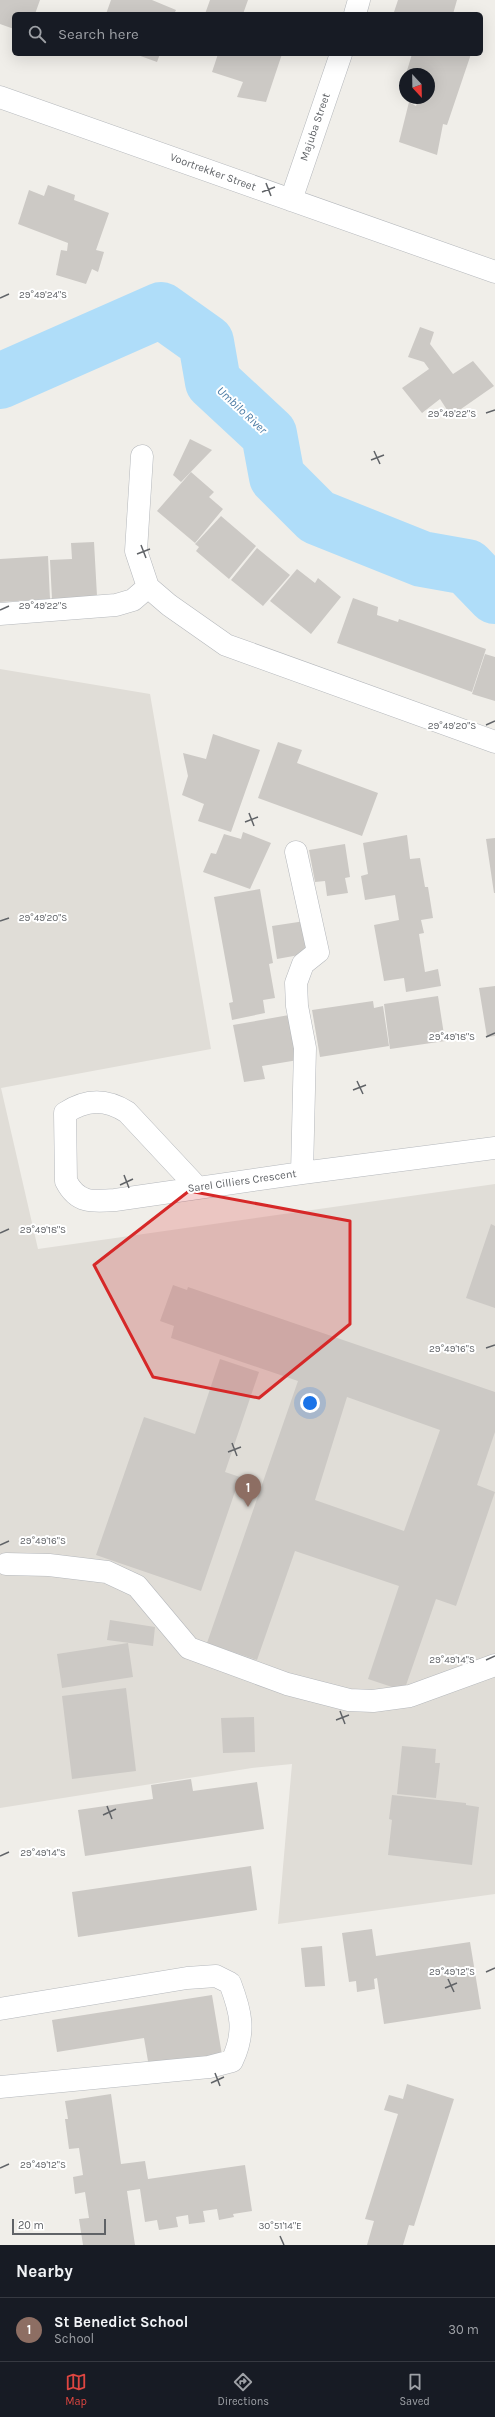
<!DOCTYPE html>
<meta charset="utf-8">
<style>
body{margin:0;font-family:Karla,sans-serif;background:#242831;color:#f1f3f6}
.compass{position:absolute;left:399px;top:68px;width:36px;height:36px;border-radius:50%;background:#171b24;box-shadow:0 4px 16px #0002;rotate:158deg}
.scale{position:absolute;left:12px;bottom:10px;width:94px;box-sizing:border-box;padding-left:4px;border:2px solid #606367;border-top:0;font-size:11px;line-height:14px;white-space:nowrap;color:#606367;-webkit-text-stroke:3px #fff;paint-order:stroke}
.you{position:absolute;left:310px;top:1403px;width:14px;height:14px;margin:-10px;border:3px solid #fff;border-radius:50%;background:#1a73e8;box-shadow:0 0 0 6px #1a73e833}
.badge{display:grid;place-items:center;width:26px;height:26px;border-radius:50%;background:#de4641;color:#fff;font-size:13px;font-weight:700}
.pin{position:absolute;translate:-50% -33px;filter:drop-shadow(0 1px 2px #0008)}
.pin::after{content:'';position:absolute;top:21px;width:14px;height:12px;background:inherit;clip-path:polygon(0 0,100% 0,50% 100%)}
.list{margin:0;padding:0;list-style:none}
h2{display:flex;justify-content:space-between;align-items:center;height:52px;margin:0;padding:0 16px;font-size:17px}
h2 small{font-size:13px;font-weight:400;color:#9ea1a6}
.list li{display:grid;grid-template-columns:26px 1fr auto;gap:12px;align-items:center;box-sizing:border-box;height:64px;padding:0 16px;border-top:1px solid #363941}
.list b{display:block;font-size:15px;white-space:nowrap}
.list p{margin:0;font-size:13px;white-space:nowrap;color:#9ea1a6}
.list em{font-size:13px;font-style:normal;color:#9ea1a6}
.icon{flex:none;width:22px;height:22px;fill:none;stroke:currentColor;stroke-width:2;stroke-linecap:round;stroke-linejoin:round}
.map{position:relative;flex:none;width:495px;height:2245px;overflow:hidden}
.search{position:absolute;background:#171b24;box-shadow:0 4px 16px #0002;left:12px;right:12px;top:12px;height:44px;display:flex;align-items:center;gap:10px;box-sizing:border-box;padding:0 14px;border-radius:6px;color:#9ea1a6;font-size:15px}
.sheet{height:116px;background:#171b24}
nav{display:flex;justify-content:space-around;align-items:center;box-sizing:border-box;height:56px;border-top:1px solid #363941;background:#171b24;font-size:11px;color:#9ea1a6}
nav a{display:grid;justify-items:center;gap:2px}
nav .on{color:#de4641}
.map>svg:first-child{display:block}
.education{fill:#e0ddd7}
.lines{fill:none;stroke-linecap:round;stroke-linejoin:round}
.river{stroke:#afddf9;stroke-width:56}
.building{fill:#ccc9c5;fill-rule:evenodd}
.minor-casing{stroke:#b5b8bc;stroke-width:23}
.minor{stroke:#fff;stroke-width:22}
.marked{fill:#d62828;fill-opacity:0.2;stroke:#d62828;stroke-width:3;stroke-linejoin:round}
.ticks{fill:none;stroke:#606367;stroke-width:1.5}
.labels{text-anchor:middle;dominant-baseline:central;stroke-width:4;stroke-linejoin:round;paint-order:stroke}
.street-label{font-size:11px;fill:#606367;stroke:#fff}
.water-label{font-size:12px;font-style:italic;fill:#4879a3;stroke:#fff}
.ticks-label{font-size:10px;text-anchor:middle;fill:#606367;stroke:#fff;stroke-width:4;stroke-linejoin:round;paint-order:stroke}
</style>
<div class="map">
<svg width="495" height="2245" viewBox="0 0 495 2245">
<rect width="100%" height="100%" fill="#f0eee9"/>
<path class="education" d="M0 669 150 694 211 1049 1 1088 38 1249 495 1184V1894L278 1924 292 1764 252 1768 0 1808Z"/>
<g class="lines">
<path class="river" d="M0 381 161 310 206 342 213 382 269 434 277 477 317 517 422 559 467 567 495 596"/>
</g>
<path class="building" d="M0 0H40L35 14H14V29L0 24Z
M111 0H152L176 10 174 14H106Z
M210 0H248L243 14H205Z
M398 0H457L453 14H400L394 12Z
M135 54H160L157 62Z
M218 54H282L266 102 237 97 243 82 212 72Z
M412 54H471L447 125 443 124 437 155 399 142 409 102 416 106 419 98H429V74H406Z
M48 185 75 195 74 200 109 213 96 250 104 252 98 272 92 269 86 284 56 275 61 250 67 251 68 243 18 224 29 190 44 196Z
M420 327 434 332 430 344 453 374 473 361 494 386 451 416 440 399 422 413 402 388 429 369 424 362 408 357Z
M190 439 212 450 181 482 173 475Z
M191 472 214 492 209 497 223 509 195 543 157 511Z
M221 516 256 546 229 579 196 551 199 547 195 544Z
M94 542 97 596 52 599 50 560 72 559 71 543Z
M257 548 290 575 263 606 231 580Z
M48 556 50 599 0 602V559Z
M297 569 315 583 318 578 341 597 311 634 270 601Z
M353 598 378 607 377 615 398 622 399 619 486 649 472 692 337 643Z
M485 654 495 657V701L472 694Z
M213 734 260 750 231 832 198 821 204 804 182 795 188 776 183 753 206 759Z
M278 742 302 750 297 763 378 793 362 836 258 798Z
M243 832 271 843 250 889 203 872 211 853 216 854 224 834 241 839Z
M407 835 410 859 420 858 425 887H428L433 918 421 920 424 933 419 934 425 972 438 969 441 986 406 992 404 978 384 981 374 925 399 920 395 895 365 900 361 876 368 874 363 843Z
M495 838V893H494L486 839Z
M345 844 350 877 345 878 348 893 327 896 325 881 315 882 309 850Z
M260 889 273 963 269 964 275 998 263 1000 265 1013 232 1020 229 1003 233 1002 214 897Z
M305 921 310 953 277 959 272 926Z
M495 986V1036L487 1037 479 988Z
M438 996 445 1041 390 1049 384 1004Z
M373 1001 374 1008 383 1006 389 1046 320 1057 312 1010Z
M289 1015 298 1060 262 1066 265 1079 244 1082 233 1025Z
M491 1224 495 1226V1308L466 1298Z
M173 1285 187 1290 188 1287 495 1392V1432L477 1485 495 1492 456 1606 436 1599 404 1691 368 1679 399 1586 295 1551 257 1660 207 1643 298 1381 171 1338 174 1326 160 1321ZM347 1397 440 1430 404 1531 315 1500Z
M220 1359 259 1372 225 1472 240 1477 201 1591 96 1555 144 1417 195 1434Z
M110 1620 155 1627 153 1646 107 1640Z
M128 1643 133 1677 62 1688 57 1654Z
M126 1688 136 1771 72 1779 62 1696Z
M254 1717 255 1752 223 1753 221 1718Z
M402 1746 436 1749 435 1763H440L436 1798 397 1794Z
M191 1779 193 1791 257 1782 264 1829 85 1856 78 1810 153 1799 151 1785Z
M392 1795 466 1803V1805L479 1807 472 1865 388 1855 392 1820 389 1819Z
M251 1866 257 1910 78 1937 72 1892Z
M372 1929 376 1956 470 1942 481 2009 384 2024 377 1978 374 1979 375 1989 357 1992 356 1981 349 1982 342 1933Z
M322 1946 325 1986 305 1987 301 1948Z
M212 1995 222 2055 149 2067 144 2038 57 2052 52 2020Z
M407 2084 454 2099 414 2226 409 2225 403 2245H367L374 2221 365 2219 398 2114 384 2110 389 2095 403 2099Z
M111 2094 121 2164 145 2161 148 2179 245 2165 252 2211 233 2214 234 2217 219 2220 217 2209 203 2211 205 2222 189 2224 188 2215 176 2217 178 2227 159 2230 157 2220 145 2222 140 2189 127 2191 135 2245H83L79 2219 89 2218 85 2192 75 2194 73 2177 83 2175 79 2148 69 2149 65 2119H68L65 2101Z"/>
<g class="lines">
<defs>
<path id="minor" d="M355 14 359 0
M0 97 495 272
M291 200 341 54
M142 456 136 551 148 587 169 605 226 645 495 742
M0 614 116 605 133 600 148 587
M296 852 318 952 303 964 296 983 297 1006 305 1048 302 1173
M197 1187 127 1112C105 1098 86 1099 65 1113L66 1181C77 1203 92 1202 115 1200L302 1173 495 1148
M6 1564 49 1565 107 1572 137 1586 189 1648 287 1684 349 1700 373 1701 410 1696 495 1665
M0 2009 187 1978 216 1976 230 1983C241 2012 246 2032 232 2061L209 2067 0 2087"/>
</defs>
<use href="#minor" class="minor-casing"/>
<use href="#minor" class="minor"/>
</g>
<path class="marked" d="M189 1191 350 1221V1324L259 1398 153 1377 94 1265Z"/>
<path class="ticks" d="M266 183 271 196M262 192 275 187M0 298 9 294M486 413 495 410M374 451 380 464M371 460 384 455M141 545 146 558M137 554 150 549M0 610 9 606M486 725 495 721M249 813 254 826M245 822 258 817M0 921 9 918M486 1037 495 1033M357 1081 363 1094M353 1090 366 1085M124 1175 129 1188M120 1185 133 1179M0 1233 9 1229M486 1348 495 1345M232 1443 237 1456M228 1452 241 1447M0 1545 9 1541M486 1660 495 1656M340 1711 345 1724M336 1720 349 1715M107 1806 112 1819M103 1815 116 1809M0 1856 9 1852M486 1972 495 1968M448 1979 454 1992M445 1988 457 1983M215 2073 220 2086M211 2083 224 2077M0 2168 9 2164M280 2236 284 2245"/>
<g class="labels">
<g class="street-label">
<text transform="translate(315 127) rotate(-71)">Majuba Street</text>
<text transform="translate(213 172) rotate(20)">Voortrekker Street</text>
<text transform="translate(242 1181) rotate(-8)">Sarel Cilliers Crescent</text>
</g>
<g class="water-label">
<text transform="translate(242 410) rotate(43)">Umbilo River</text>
</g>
</g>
<g class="ticks-label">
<text x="43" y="298">29°49'24"S</text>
<text x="452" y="417">29°49'22"S</text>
<text x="43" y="609">29°49'22"S</text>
<text x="452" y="729">29°49'20"S</text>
<text x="43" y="921">29°49'20"S</text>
<text x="452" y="1040">29°49'18"S</text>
<text x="43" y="1233">29°49'18"S</text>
<text x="452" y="1352">29°49'16"S</text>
<text x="43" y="1544">29°49'16"S</text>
<text x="452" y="1663">29°49'14"S</text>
<text x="43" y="1856">29°49'14"S</text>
<text x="452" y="1975">29°49'12"S</text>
<text x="43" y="2168">29°49'12"S</text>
<text x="280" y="2229">30°51'14"E</text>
</g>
</svg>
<svg class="compass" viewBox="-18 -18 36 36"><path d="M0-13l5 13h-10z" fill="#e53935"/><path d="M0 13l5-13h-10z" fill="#9ea1a6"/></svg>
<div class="scale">20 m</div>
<div class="you"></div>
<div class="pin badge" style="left:248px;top:1507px;background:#8d6e63">1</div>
<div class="search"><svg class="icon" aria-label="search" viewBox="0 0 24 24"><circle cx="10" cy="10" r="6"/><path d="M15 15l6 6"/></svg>Search here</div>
</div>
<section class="sheet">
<h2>Nearby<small></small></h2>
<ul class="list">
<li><span class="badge" style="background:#8d6e63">1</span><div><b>St Benedict School</b><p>School</p></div><em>30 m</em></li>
</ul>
</section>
<nav>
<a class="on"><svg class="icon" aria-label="map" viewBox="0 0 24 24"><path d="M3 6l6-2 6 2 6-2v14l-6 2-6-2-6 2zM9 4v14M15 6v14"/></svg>Map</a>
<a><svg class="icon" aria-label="directions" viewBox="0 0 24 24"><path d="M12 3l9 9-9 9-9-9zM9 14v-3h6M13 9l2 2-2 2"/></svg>Directions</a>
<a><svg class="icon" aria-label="saved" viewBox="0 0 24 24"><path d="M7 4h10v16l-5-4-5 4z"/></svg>Saved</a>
</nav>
